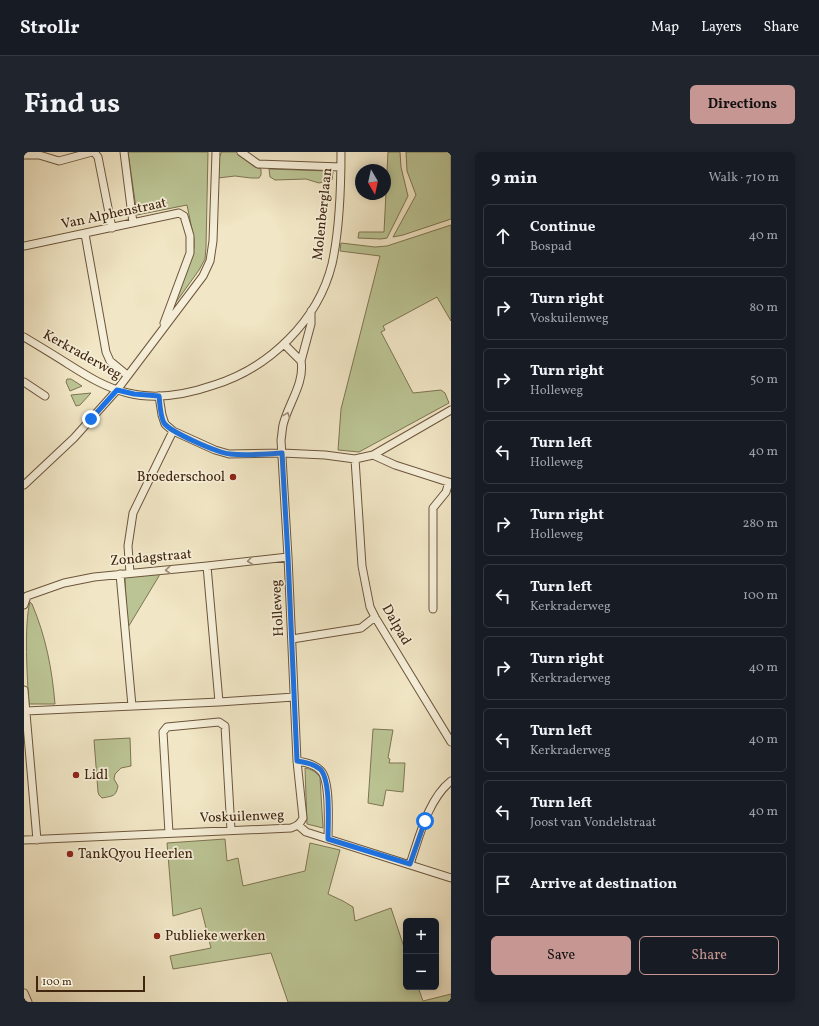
<!DOCTYPE html>
<meta charset="utf-8">
<style>
body{margin:0;font-family:Vollkorn,serif;background:#20242c;color:#f1f3f6}
.controls{position:absolute;right:12px;bottom:12px;display:grid;overflow:hidden;border-radius:6px;box-shadow:0 2px 10px #0003}
.controls button{width:36px;height:36px;display:grid;place-items:center;padding:0;border:0;border-bottom:1px solid #363941;background:#171b24;color:#f1f3f6;font:20px sans-serif}
.compass{position:absolute;left:331px;top:12px;width:36px;height:36px;border-radius:50%;background:#171b24;box-shadow:0 2px 10px #0003;rotate:171deg}
.scale{position:absolute;left:12px;bottom:10px;width:109px;box-sizing:border-box;padding-left:4px;border:2px solid #40250f;border-top:0;font-size:11px;line-height:14px;white-space:nowrap;color:#40250f;-webkit-text-stroke:3px #f6efd9;paint-order:stroke}
.stop{position:absolute;width:12px;height:12px;margin:-9px;border:3px solid #1a73e8;border-radius:50%;background:#fff}
.stop.end{background:#1a73e8;border-color:#fff;box-shadow:0 1px 4px #0008}
.list{margin:0;padding:0;list-style:none}
h2{display:flex;justify-content:space-between;align-items:center;height:52px;margin:0;padding:0 16px;font-size:17px}
h2 small{font-size:13px;font-weight:400;color:#9ea1a6}
.list li{display:grid;grid-template-columns:26px 1fr auto;gap:12px;align-items:center;box-sizing:border-box;height:64px;margin:0 8px 8px;padding:0 8px;border:1px solid #363941;border-radius:6px}
.list b{display:block;font-size:15px;white-space:nowrap}
.list p{margin:0;font-size:13px;white-space:nowrap;color:#9ea1a6}
.list em{font-size:13px;font-style:normal;color:#9ea1a6}
.actions{display:flex;gap:8px;padding:12px 16px}
.actions a{flex:1;padding:9px 0;border:1px solid #c59692;border-radius:6px;text-align:center;font-size:14px;color:#c59692}
.actions .main{background:#c59692;color:#111}
.icon{flex:none;width:22px;height:22px;fill:none;stroke:currentColor;stroke-width:2;stroke-linecap:round;stroke-linejoin:round}
.map{position:relative;flex:none;width:427px;height:850px;overflow:hidden;border-radius:6px}
header{display:flex;align-items:center;gap:24px;box-sizing:border-box;height:56px;padding:0 20px;background:#171b24;border-bottom:1px solid #363941}
header strong{font-size:19px}
nav{display:flex;gap:22px;margin-inline-start:auto;font-size:14px}
.intro{display:flex;align-items:center;justify-content:space-between;box-sizing:border-box;height:96px;padding:0 24px}
h1{margin:0;font-size:28px}
.button{padding:10px 18px;border-radius:6px;background:#c59692;color:#111;font-size:14px;font-weight:700}
main{display:flex;gap:24px;padding:0 24px}
aside{flex:1;background:#171b24;border-radius:6px;box-shadow:0 2px 10px #0003}
.map>svg:first-child{display:block}
.green{fill:#bbc494;stroke:#7e7452}
.lines{fill:none;stroke-linecap:round;stroke-linejoin:round}
.minor-casing{stroke:#6c553c;stroke-width:9}
.minor{stroke:#f6efd9;stroke-width:7}
.oneway{stroke:#9b8a74}
.route{stroke:#1a73e8;stroke-width:5}
.poi-dot{fill:#8f2418;stroke:#f6efd9;stroke-width:1.5}
.labels{text-anchor:middle;dominant-baseline:central;stroke-width:3.5;stroke-linejoin:round;paint-order:stroke}
.street-label{font-size:14px;fill:#40250f;stroke:#f6efd9}
.poi-label{font-size:14px;fill:#40250f;stroke:#f6efd9;text-anchor:start}
</style>
<header>
<strong>Strollr</strong>
<nav><a>Map</a><a>Layers</a><a>Share</a></nav>
</header>
<div class="intro"><h1>Find us</h1><a class="button">Directions</a></div>
<main>
<div class="map">
<svg width="427" height="850" viewBox="0 0 427 850">
<rect width="100%" height="100%" fill="#f1e6c5"/>
<filter id="stains"><feTurbulence type="fractalNoise" baseFrequency=".005" numOctaves="4"/><feColorMatrix values="0 0 0 0 .2 0 0 0 0 .09 0 0 0 0 .02 0 0 0 .5 -.17"/></filter>
<radialGradient id="worn" r=".72"><stop offset=".6" stop-color="#630" stop-opacity="0"/><stop offset="1" stop-color="#630" stop-opacity=".3"/></radialGradient>
<path class="green" d="M104 0H184L182 95 181 107 175 118 145 160 170 96V87L163 53 113 63Z
M198 0H213L231 15 237 17V23L235 26H227L211 24 194 26 195 5Z
M364 0H376L377 15 384 44 363 86 357 87 334 86 335 80H360Z
M382 0H427V67L379 83 369 85 392 43 383 19Z
M245 17 306 19 309 20 308 28 295 31 282 27 251 28 246 25Z
M427 73V169L413 145 359 174 361 178 357 180 389 241 417 238 421 241 425 251 335 300 314 298 317 257 356 104 316 99 317 91 351 95 363 94Z
M43 227H47L58 234 46 239 42 230Z
M67 241 56 253 52 254 47 243Z
M135 421V424L103 477 101 425Z
M6 450 8 452C22 485 28 517 31 552H5C3 526 0 472 6 450Z
M349 577 369 578 364 606 366 607 365 611H381L379 640 362 638 359 654 344 651Z
M106 586 107 614 97 616 91 622 90 627 94 634C92 645 88 644 78 646L75 643 74 640 70 588Z
M281 616C287 617 292 620 296 625L299 676 283 672Z
M201 687 203 709 214 706 219 734 281 719 286 691 316 698 304 742 319 749 329 755 331 769 367 756 382 801V835H394L399 849 427 842V850H264L247 801 149 817 146 804 187 796 177 756 149 764 143 691Z"/>
<g class="lines">
<defs>
<path id="minor" d="M70 0 74 5 88 76
M100 0 109 71
M217 0 234 12 317 15
M0 3H15L35 9 68 0
M61 82 82 200 86 209 103 223
M0 94 155 61 160 64 166 84V101L140 171
M0 185C15 194 30 203 44 212 63 224 82 236 104 241 132 248 164 242 190 233 245 216 294 169 308 112 316 76 317 37 317 0
M277 209 287 172V159
M0 230 21 244
M135 244 138 263 141 272 149 279 191 298 205 302 258 301 301 303 331 307 349 303 371 313 427 331
M349 303 427 258
M331 307 338 414 346 455 351 465 427 590
M0 333 50 286 93 238 179 124 186 109 189 89 192 0
M183 414 195 550
M106 421 104 394 109 361 149 279
M96 422 108 554
M0 453 3 444 40 431 70 425 183 414 264 405
M409 457V356L422 340 425 330
M268 487 337 476 351 465
M0 538 13 688
M2 559 195 550 270 545
M273 609C281 610 290 612 296 618 307 627 304 672 304 687
M274 673 282 680 427 726
M145 681 139 580 143 575 195 570 201 574 207 678
M0 688 267 676C273 674 276 672 279 666L273 609 264 405 257 288C258 283 258 278 259 273 264 252 281 231 277 209L260 192
M386 712C395 686 404 647 427 629
M0 841 4 850"/>
</defs>
<use href="#minor" class="minor-casing"/>
<use href="#minor" class="minor"/>
</g>
<defs><path id="oneway-chevron" d="M-2-3.5L2.5 0L-2 3.5" fill="none" stroke-width="1.6" stroke-linecap="round" stroke-linejoin="round"/></defs>
<g class="oneway">
<use href="#oneway-chevron" transform="translate(263 263) rotate(-70)"/>
<use href="#oneway-chevron" transform="translate(226 409) rotate(173)"/>
<use href="#oneway-chevron" transform="translate(144 418) rotate(175)"/>
</g>
<g class="lines">
<path class="route" d="M67 267 93 238 110 242 135 244C136 252 136 263 140 271 146 280 194 301 206 302 223 304 241 302 258 301L264 405 273 609C281 610 290 612 296 617 307 627 304 672 304 687L386 712 401 669"/>
</g>
<g class="poi-dot">
<circle cx="209" cy="325" r="4"/>
<circle cx="52" cy="623" r="4"/>
<circle cx="46" cy="702" r="4"/>
<circle cx="133" cy="784" r="4"/>
</g>
<g class="labels">
<g class="street-label">
<text transform="translate(90 62) rotate(-12)">Van Alphenstraat</text>
<text transform="translate(299 62) rotate(-84)">Molenberglaan</text>
<text transform="translate(58 203) rotate(29)">Kerkraderweg</text>
<text transform="translate(127 406) rotate(-5)">Zondagstraat</text>
<text transform="translate(254 456) rotate(-93)">Holleweg</text>
<text transform="translate(372 473) rotate(60)">Dalpad</text>
<text transform="translate(218 665) rotate(-2)">Voskuilenweg</text>
</g>
<g class="poi-label">
<text x="201" y="325" text-anchor="end">Broederschool</text>
<text x="60" y="623">Lidl</text>
<text x="54" y="702">TankQyou Heerlen</text>
<text x="141" y="784">Publieke werken</text>
</g>
</g>
<rect width="100%" height="100%" filter="url(#stains)"/>
<rect width="100%" height="100%" fill="url(#worn)"/>
</svg>
<div class="controls">
<button>+</button>
<button>−</button>
</div>
<svg class="compass" viewBox="-18 -18 36 36"><path d="M0-13l5 13h-10z" fill="#e53935"/><path d="M0 13l5-13h-10z" fill="#9ea1a6"/></svg>
<div class="scale">100 m</div>
<div class="stop" style="left:401px;top:669px"></div>
<div class="stop end" style="left:67px;top:267px"></div>
</div>
<aside>
<h2>9 min<small>Walk · 710 m</small></h2>
<ul class="list">
<li><svg class="icon" aria-label="ahead" viewBox="0 0 24 24"><path d="M12 20V5M6 11l6-6 6 6"/></svg><div><b>Continue</b><p>Bospad</p></div><em>40 m</em></li>
<li><svg class="icon" aria-label="right" viewBox="0 0 24 24"><path d="M7 20v-9h11M14 6l5 5-5 5"/></svg><div><b>Turn right</b><p>Voskuilenweg</p></div><em>80 m</em></li>
<li><svg class="icon" aria-label="right" viewBox="0 0 24 24"><path d="M7 20v-9h11M14 6l5 5-5 5"/></svg><div><b>Turn right</b><p>Holleweg</p></div><em>50 m</em></li>
<li><svg class="icon" aria-label="left" viewBox="0 0 24 24"><path d="M17 20v-9H6M10 6l-5 5 5 5"/></svg><div><b>Turn left</b><p>Holleweg</p></div><em>40 m</em></li>
<li><svg class="icon" aria-label="right" viewBox="0 0 24 24"><path d="M7 20v-9h11M14 6l5 5-5 5"/></svg><div><b>Turn right</b><p>Holleweg</p></div><em>280 m</em></li>
<li><svg class="icon" aria-label="left" viewBox="0 0 24 24"><path d="M17 20v-9H6M10 6l-5 5 5 5"/></svg><div><b>Turn left</b><p>Kerkraderweg</p></div><em>100 m</em></li>
<li><svg class="icon" aria-label="right" viewBox="0 0 24 24"><path d="M7 20v-9h11M14 6l5 5-5 5"/></svg><div><b>Turn right</b><p>Kerkraderweg</p></div><em>40 m</em></li>
<li><svg class="icon" aria-label="left" viewBox="0 0 24 24"><path d="M17 20v-9H6M10 6l-5 5 5 5"/></svg><div><b>Turn left</b><p>Kerkraderweg</p></div><em>40 m</em></li>
<li><svg class="icon" aria-label="left" viewBox="0 0 24 24"><path d="M17 20v-9H6M10 6l-5 5 5 5"/></svg><div><b>Turn left</b><p>Joost van Vondelstraat</p></div><em>40 m</em></li>
<li><svg class="icon" aria-label="arrive" viewBox="0 0 24 24"><path d="M6 21V4h12l-3 4 3 4H6"/></svg><div><b>Arrive at destination</b></div></li>
</ul>
<div class="actions"><a class="main">Save</a><a>Share</a></div>
</aside>
</main>
